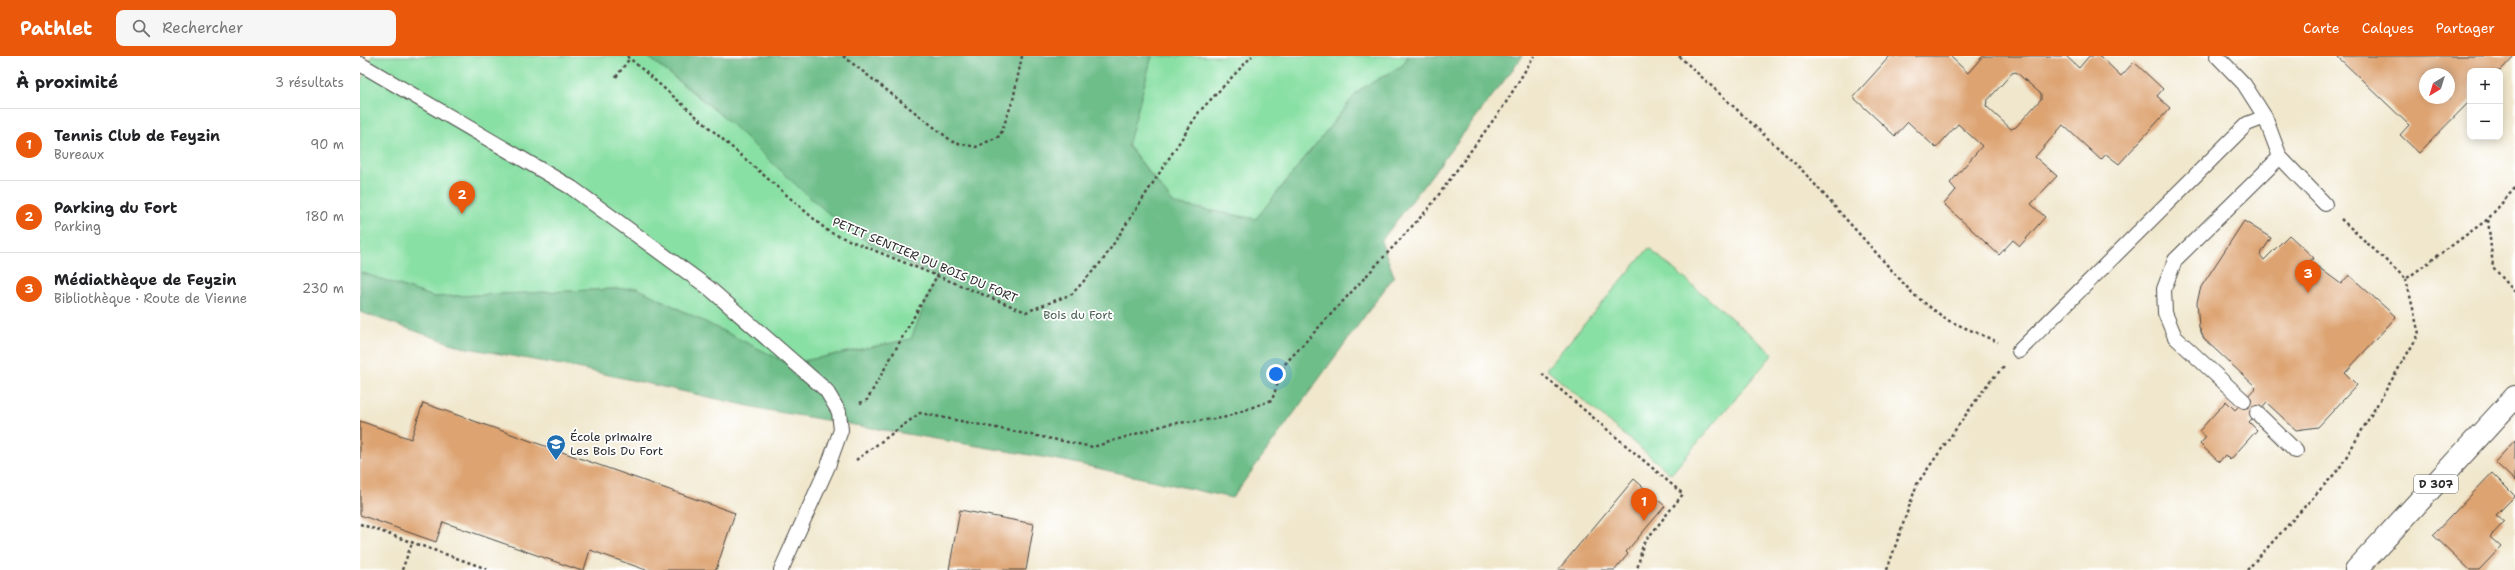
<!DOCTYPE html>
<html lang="fr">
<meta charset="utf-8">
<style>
body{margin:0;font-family:"Shantell Sans",sans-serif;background:#f6f6f6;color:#202124}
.controls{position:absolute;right:12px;top:12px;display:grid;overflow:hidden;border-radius:8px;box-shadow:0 2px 10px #0003}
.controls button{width:36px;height:36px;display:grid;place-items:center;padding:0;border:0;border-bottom:1px solid #e0e0e0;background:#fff;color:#202124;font:20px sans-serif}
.compass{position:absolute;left:2059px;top:12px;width:36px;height:36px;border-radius:50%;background:#fff;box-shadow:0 2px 10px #0003;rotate:218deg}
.you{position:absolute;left:916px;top:318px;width:14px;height:14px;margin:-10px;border:3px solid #fff;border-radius:50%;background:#1a73e8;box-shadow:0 0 0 6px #1a73e833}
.badge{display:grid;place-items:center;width:26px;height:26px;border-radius:50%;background:#ea580c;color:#fff;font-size:13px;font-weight:700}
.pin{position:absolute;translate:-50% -33px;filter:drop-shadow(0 1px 2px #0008)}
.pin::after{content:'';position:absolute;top:21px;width:14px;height:12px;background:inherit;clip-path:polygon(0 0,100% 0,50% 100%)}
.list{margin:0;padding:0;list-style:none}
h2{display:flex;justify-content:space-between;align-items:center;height:52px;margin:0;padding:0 16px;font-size:17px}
h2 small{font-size:13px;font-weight:400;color:#757577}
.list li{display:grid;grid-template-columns:26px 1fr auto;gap:12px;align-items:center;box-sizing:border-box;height:72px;padding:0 16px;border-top:1px solid #e0e0e0}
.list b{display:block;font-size:15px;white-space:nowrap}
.list p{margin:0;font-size:13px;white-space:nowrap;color:#757577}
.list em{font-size:13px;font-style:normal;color:#757577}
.icon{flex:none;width:22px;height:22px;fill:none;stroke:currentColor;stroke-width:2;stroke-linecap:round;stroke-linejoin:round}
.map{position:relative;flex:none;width:2155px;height:514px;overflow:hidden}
header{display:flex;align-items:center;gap:24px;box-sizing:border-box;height:56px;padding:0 20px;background:#ea580c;color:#fff}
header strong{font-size:19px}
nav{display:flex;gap:22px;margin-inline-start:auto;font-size:14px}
.search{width:280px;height:36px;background:#f6f6f6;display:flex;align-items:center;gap:10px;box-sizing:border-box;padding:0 14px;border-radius:8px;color:#757577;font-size:15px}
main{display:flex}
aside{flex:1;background:#fff}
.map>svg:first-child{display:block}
.green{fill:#89e0a4;stroke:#5a8668}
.forest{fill:#6ebe8a;stroke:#4c745a}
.building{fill:#dda371;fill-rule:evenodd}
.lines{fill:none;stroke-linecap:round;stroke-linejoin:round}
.service-casing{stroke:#494743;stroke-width:16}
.primary-casing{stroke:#494743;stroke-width:24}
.path{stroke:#494743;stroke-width:2.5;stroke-dasharray:3 3;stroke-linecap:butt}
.service{stroke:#fff;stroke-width:14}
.primary{stroke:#fff;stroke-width:22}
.labels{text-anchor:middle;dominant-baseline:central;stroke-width:3.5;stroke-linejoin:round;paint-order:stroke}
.shield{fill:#fff;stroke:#6b6b6b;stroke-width:1}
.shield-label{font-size:11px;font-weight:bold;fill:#2b2b2b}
.street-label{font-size:12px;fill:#2b2b2b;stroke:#fff}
.park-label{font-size:12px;fill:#47614f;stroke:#fff}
.poi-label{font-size:12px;fill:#2b2b2b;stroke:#fff;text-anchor:start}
</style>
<header>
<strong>Pathlet</strong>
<div class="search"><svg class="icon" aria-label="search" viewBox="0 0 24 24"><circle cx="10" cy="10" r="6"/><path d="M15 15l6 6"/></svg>Rechercher</div>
<nav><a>Carte</a><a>Calques</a><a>Partager</a></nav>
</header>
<main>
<aside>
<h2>À proximité<small>3 résultats</small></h2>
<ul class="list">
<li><span class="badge">1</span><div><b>Tennis Club de Feyzin</b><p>Bureaux</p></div><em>90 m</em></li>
<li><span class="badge">2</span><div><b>Parking du Fort</b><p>Parking</p></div><em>180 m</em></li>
<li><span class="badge">3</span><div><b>Médiathèque de Feyzin</b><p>Bibliothèque · Route de Vienne</p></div><em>230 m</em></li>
</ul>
</aside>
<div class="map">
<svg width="2155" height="514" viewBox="0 0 2155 514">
<rect width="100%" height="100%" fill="#fff"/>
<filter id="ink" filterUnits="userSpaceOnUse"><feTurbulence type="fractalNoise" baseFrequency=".025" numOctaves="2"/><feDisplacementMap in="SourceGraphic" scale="8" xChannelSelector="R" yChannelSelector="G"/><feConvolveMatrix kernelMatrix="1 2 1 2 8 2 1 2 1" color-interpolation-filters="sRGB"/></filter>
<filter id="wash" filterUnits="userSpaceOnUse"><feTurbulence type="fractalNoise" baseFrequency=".012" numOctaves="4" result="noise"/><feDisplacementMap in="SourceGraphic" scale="16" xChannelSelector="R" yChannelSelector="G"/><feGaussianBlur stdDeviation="0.9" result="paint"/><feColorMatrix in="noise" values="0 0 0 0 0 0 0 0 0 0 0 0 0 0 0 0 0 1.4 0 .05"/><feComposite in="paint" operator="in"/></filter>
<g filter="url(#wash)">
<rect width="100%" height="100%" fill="#f0e7cc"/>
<path class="green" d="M12 0H287L553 212 578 218 551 283 429 308 277 232 74 241 0 216V28Z
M792 0H1048L1043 9 999 34 896 163 814 148 768 89Z
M1289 192 1413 298 1311 418 1186 313Z"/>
<path class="forest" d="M287 0H792L768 90 814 148 896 163 999 34 1043 9 1048 0H1163L1021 185 1034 220 872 442 705 405 407 354 213 311 102 291 0 256V216L74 241 277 232 429 308 551 283 577 218C489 193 427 117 360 58 337 38 311 19 287 0Z"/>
<g id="blocks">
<path class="building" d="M1530 0H1590L1608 17 1623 0H1706L1719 12 1729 0H1740L1761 20 1774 6 1803 33 1797 40 1810 52 1759 108 1746 98 1741 104 1703 69 1675 101 1697 120 1671 148 1685 161 1660 190 1653 184 1639 199 1584 148 1596 134 1590 127 1622 90 1598 68 1576 92 1548 66 1535 80 1493 41ZM1656 16 1681 38V43L1656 71 1651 73 1626 50 1627 45 1652 17Z
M1977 0H2154L2140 15H2110V45L2059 97 2040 79 2049 69ZM2065 18H2089V42H2065Z
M1884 165 1911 182 1900 199 1904 204 1929 179 1954 202 1950 205 1981 228 1989 219 2036 261 1985 317 1997 329 1958 371 1936 374 1907 347 1889 366 1897 374 1870 404 1865 399 1859 406 1840 388 1846 381 1839 375 1866 345 1875 354 1896 331 1844 283 1839 271 1837 246 1841 231Z
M63 347 375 457 356 514H286L230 494 224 514H219L83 466 76 486 0 459V365L51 383Z
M2155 384V425L2135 406Z
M2132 417 2155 440 2136 459 2144 466 2130 481 2141 491 2119 514H2110L2073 479Z
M1274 423 1305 450 1266 496 1268 498 1255 514H1198Z
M600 454 674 468 666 514H589Z"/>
</g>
</g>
<g filter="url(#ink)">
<use href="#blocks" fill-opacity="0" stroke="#494743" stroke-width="1"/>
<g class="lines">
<defs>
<path id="service" d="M1857 0 1884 28 1905 61 1920 101 1965 148
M0 8 212 132 349 232 466 334 479 356 481 374 468 410 421 514
M1659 295 1887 68 1905 61
M1884 345 1815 281 1805 257 1804 233 1815 204 1920 101
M1897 357 1936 395"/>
<path id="primary" d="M1996 514 2155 341"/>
</defs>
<use href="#service" class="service-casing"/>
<use href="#primary" class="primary-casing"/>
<path class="path" d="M267 0 469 176 666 256 712 238 743 204 839 56 892 0
M483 0 593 86 616 91 640 80 653 44 662 0
M1319 0 1441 113 1553 238 1587 264 1638 286
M256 21 270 2
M2155 132 2128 163 2133 211 2155 236
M1981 163 2046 223 2128 163
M1182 318 1323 438 1283 488 1277 514
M500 347 507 344 578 218
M496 404 560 357 733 391 808 368 863 362 912 344 924 309 1069 152 1145 48 1174 0
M0 468 130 514
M42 514 52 487
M1527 514 1557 428 1629 326 1644 311
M1887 514 1979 413 2059 278 2046 223"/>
<use href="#service" class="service"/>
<use href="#primary" class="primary"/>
</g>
</g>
<defs>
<symbol id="school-pin" viewBox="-11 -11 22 30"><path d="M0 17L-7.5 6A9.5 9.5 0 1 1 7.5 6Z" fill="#1f6fb2" stroke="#fff"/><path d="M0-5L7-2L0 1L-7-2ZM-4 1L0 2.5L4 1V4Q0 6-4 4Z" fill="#fff"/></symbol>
</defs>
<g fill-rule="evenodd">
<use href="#school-pin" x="185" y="377" width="22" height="30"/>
</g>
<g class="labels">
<rect class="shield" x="2054" y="419" width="44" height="18" rx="3"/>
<g class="shield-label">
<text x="2076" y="428">D 307</text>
</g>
<g class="street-label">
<text transform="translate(565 204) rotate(23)">PETIT SENTIER DU BOIS DU FORT</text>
</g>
<g class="park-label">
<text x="718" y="259">Bois du Fort</text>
</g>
<g class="poi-label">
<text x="210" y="381">École primaire<tspan x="210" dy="14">Les Bois Du Fort</tspan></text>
</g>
</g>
</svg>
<div class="controls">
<button>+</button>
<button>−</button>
</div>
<svg class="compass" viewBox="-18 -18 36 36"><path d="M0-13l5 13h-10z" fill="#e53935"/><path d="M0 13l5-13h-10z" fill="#757577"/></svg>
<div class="you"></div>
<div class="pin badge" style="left:1284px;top:465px">1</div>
<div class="pin badge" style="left:102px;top:158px">2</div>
<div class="pin badge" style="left:1948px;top:237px">3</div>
</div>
</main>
